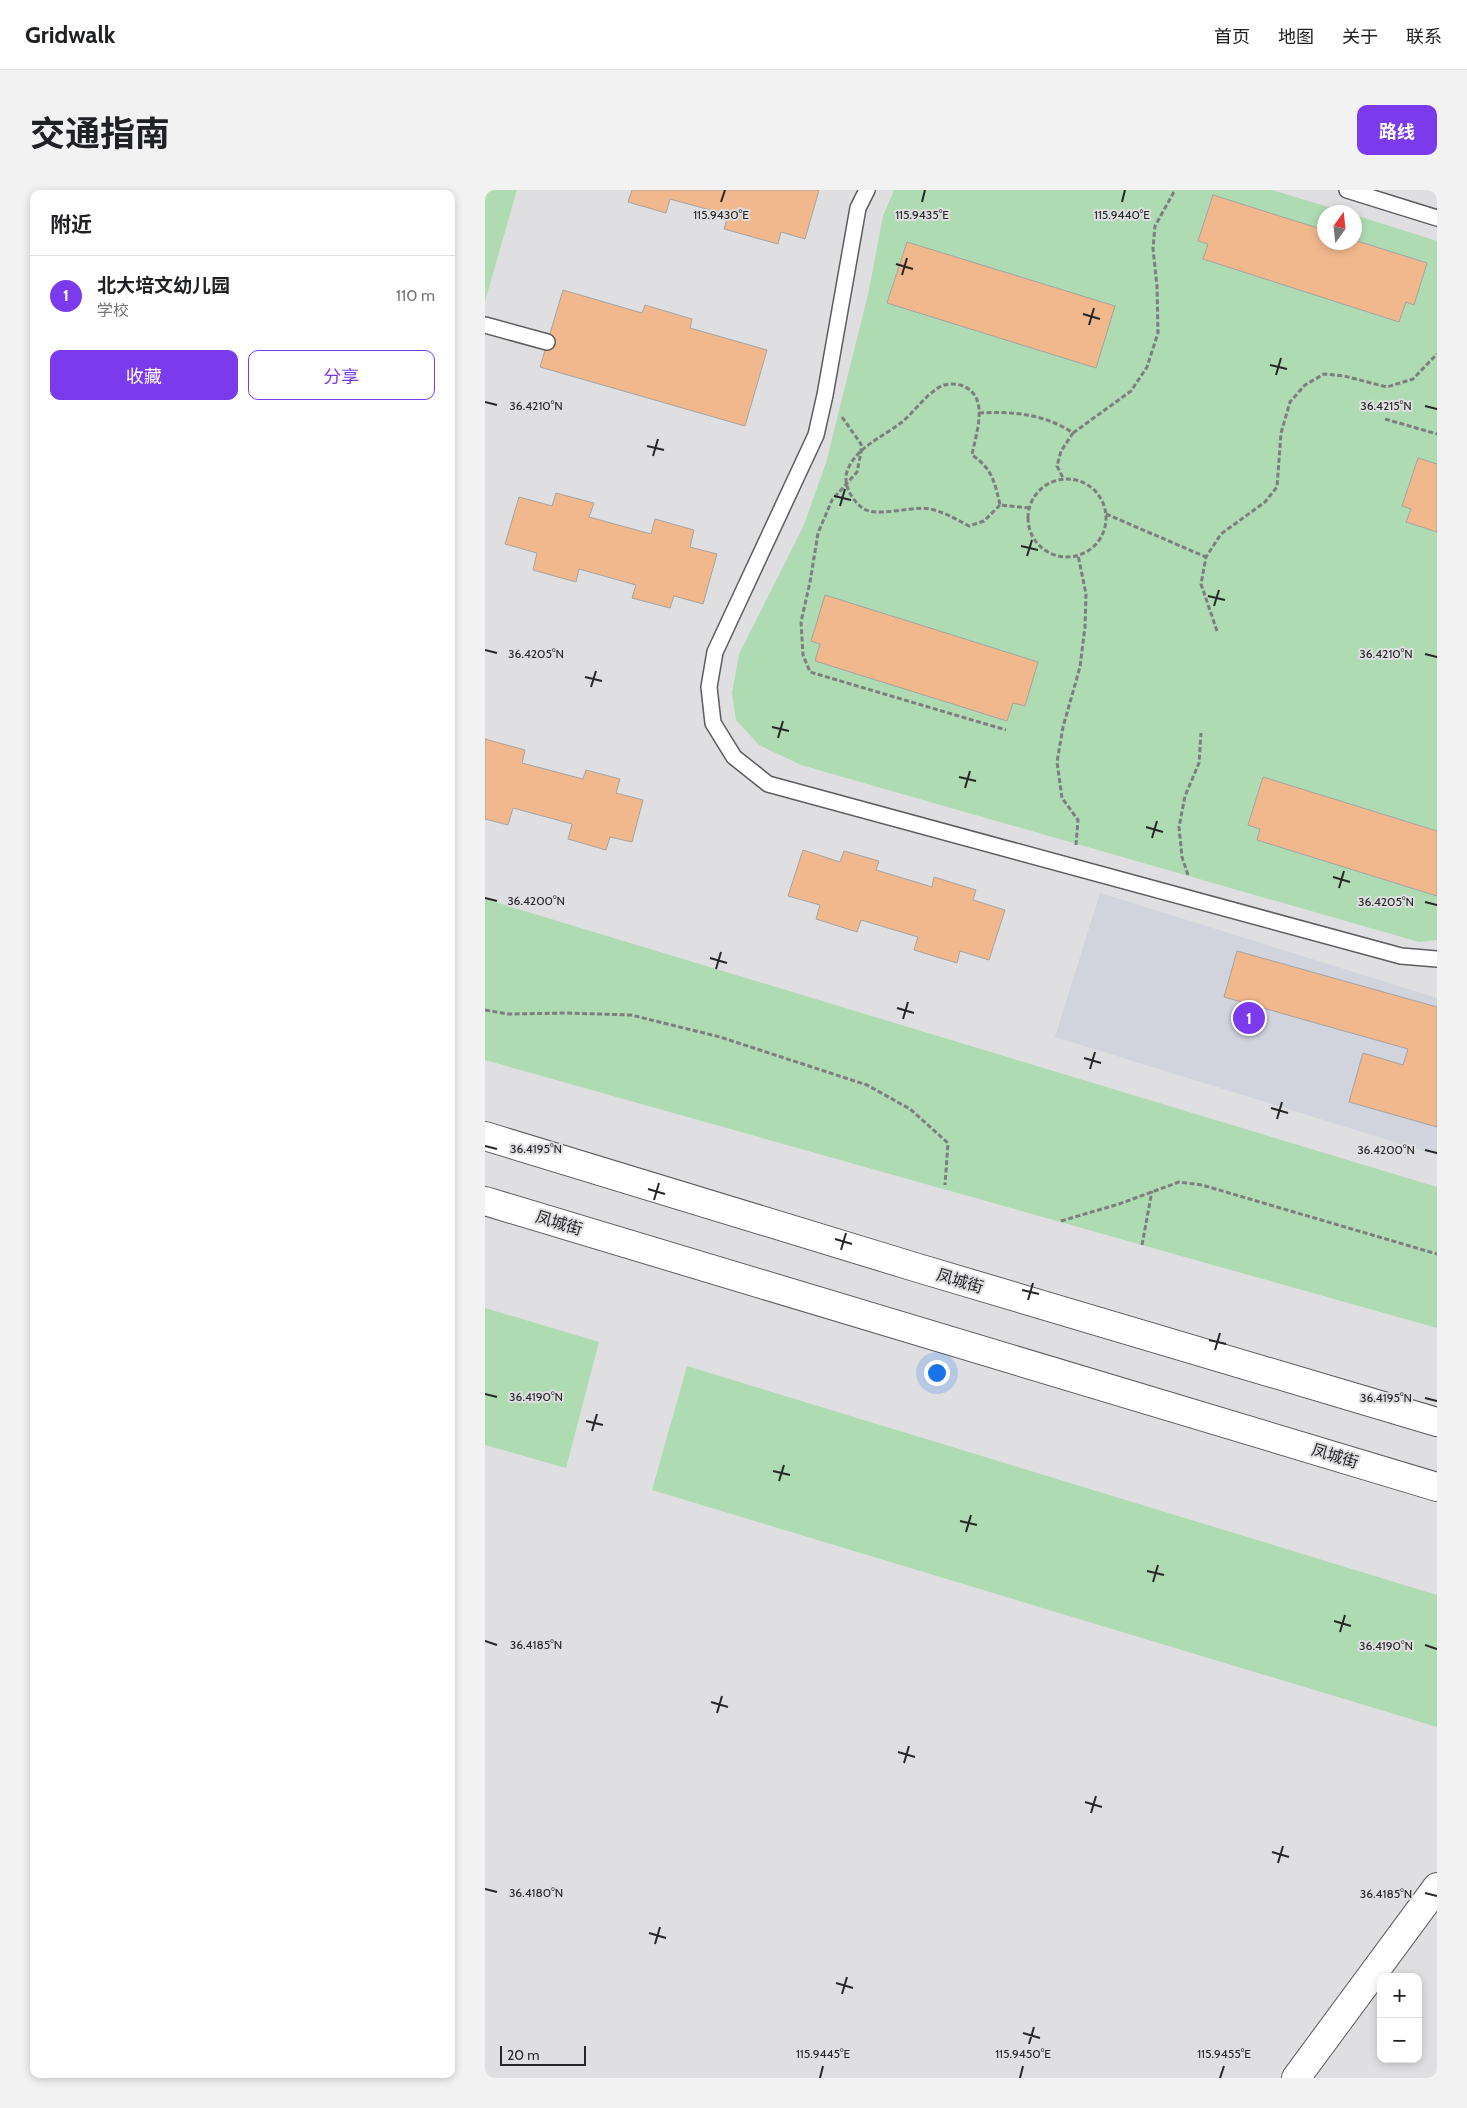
<!DOCTYPE html>
<html lang="zh">
<meta charset="utf-8">
<style>
body{margin:0;font-family:Cabin,"Noto Sans SC",sans-serif;background:#f2f2f2;color:#202124}
.controls{position:absolute;right:15px;bottom:15px;display:grid;overflow:hidden;border-radius:10px;box-shadow:0 2px 8px #0003}
.controls button{width:45px;height:45px;display:grid;place-items:center;padding:0;border:0;border-bottom:1px solid #e0e0e0;background:#fff;color:#202124;font:25px sans-serif}
.compass{position:absolute;left:832px;top:15px;width:45px;height:45px;border-radius:50%;background:#fff;box-shadow:0 2px 8px #0003;rotate:15deg}
.scale{position:absolute;left:15px;bottom:12px;width:86px;box-sizing:border-box;padding-left:5px;border:2px solid #272728;border-top:0;font-size:14px;line-height:18px;white-space:nowrap;color:#272728;-webkit-text-stroke:4px #dfdfe2;paint-order:stroke}
.you{position:absolute;left:451px;top:1182px;width:18px;height:18px;margin:-12px;border:4px solid #fff;border-radius:50%;background:#1a73e8;box-shadow:0 0 0 8px #1a73e833}
.badge{display:grid;place-items:center;width:32px;height:32px;border-radius:50%;background:#7c3aed;color:#fff;font-size:16px;font-weight:700}
.pin{position:absolute;translate:-50% -50%;border:2px solid #fff;box-shadow:0 1px 5px #0006}
.list{margin:0;padding:0;list-style:none}
h2{display:flex;justify-content:space-between;align-items:center;height:65px;margin:0;padding:0 20px;font-size:21px}
h2 small{font-size:16px;font-weight:400;color:#757577}
.list li{display:grid;grid-template-columns:32px 1fr auto;gap:15px;align-items:center;box-sizing:border-box;height:80px;padding:0 20px;border-top:1px solid #e0e0e0}
.list b{display:block;font-size:19px;white-space:nowrap}
.list p{margin:0;font-size:16px;white-space:nowrap;color:#757577}
.list em{font-size:16px;font-style:normal;color:#757577}
.actions{display:flex;gap:10px;padding:15px 20px}
.actions a{flex:1;padding:11px 0;border:1px solid #7c3aed;border-radius:10px;text-align:center;font-size:18px;color:#7c3aed}
.actions .main{background:#7c3aed;color:#fff}
.map{position:relative;flex:none;width:952px;height:1888px;overflow:hidden;border-radius:10px}
header{display:flex;align-items:center;gap:30px;box-sizing:border-box;height:70px;padding:0 25px;background:#fff;border-bottom:1px solid #e0e0e0}
header strong{font-size:24px}
nav{display:flex;gap:28px;margin-inline-start:auto;font-size:18px}
.intro{display:flex;align-items:center;justify-content:space-between;box-sizing:border-box;height:120px;padding:0 30px}
h1{margin:0;font-size:35px}
.button{padding:12px 22px;border-radius:10px;background:#7c3aed;color:#fff;font-size:18px;font-weight:700}
main{display:flex;gap:30px;padding:0 30px}
aside{flex:1;background:#fff;border-radius:10px;box-shadow:0 2px 8px #0003}
.map>svg:first-child{display:block}
.built{fill:#d1d3dd}
.green{fill:#aedbb1}
.building{fill:#f1b88e;stroke:#a5a3a2}
.lines{fill:none;stroke-linecap:round;stroke-linejoin:round}
.lane-casing{stroke:#5c5d5f;stroke-width:18}
.street-casing{stroke:#5c5d5f;stroke-width:30}
.secondary-casing{stroke:#5c5d5f;stroke-width:30}
.path{stroke:#7e7e80;stroke-width:3;stroke-dasharray:5 2.5;stroke-linecap:butt}
.lane{stroke:#fff;stroke-width:15}
.street{stroke:#fff;stroke-width:28}
.secondary{stroke:#fff;stroke-width:28}
.ticks{fill:none;stroke:#272728;stroke-width:2}
.labels{text-anchor:middle;dominant-baseline:central;stroke-width:4;stroke-linejoin:round;paint-order:stroke}
.street-label{font-size:16px;fill:#272728;stroke:#dfdfe2}
.ticks-label{font-size:12px;text-anchor:middle;fill:#272728;stroke:#dfdfe2;stroke-width:4;stroke-linejoin:round;paint-order:stroke}
</style>
<header>
<strong>Gridwalk</strong>
<nav><a>首页</a><a>地图</a><a>关于</a><a>联系</a></nav>
</header>
<div class="intro"><h1>交通指南</h1><a class="button">路线</a></div>
<main>
<aside>
<h2>附近<small></small></h2>
<ul class="list">
<li><span class="badge">1</span><div><b>北大培文幼儿园</b><p>学校</p></div><em>110 m</em></li>
</ul>
<div class="actions"><a class="main">收藏</a><a>分享</a></div>
</aside>
<div class="map">
<svg width="952" height="1888" viewBox="0 0 952 1888">
<rect width="100%" height="100%" fill="#dfdfe2"/>
<path class="built" d="M615 703 952 808V965L570 847Z"/>
<path class="green" d="M0 0H32L0 111Z
M409 0H787L860 22H839V52H869L870 25 952 51V750L934 752 316 575 274 555 251 530 247 503 254 464 318 337 341 273 384 100 398 26Z
M0 709 952 997V1138L0 870Z
M0 1118 114 1152 81 1278 0 1255Z
M202 1176 952 1405V1537L167 1300Z"/>
<path class="building" d="M147 0H334L320 49 296 42 293 54 239 39 243 25 185 9 181 23 143 12Z
M728 5 839 40V52H869V50L942 73 929 115 921 112 914 132 718 69 723 54 713 51Z
M422 52 630 116 611 178 402 113Z
M78 100 157 123 160 115 207 129 205 138 282 160 260 236 55 177Z
M933 268 952 274V342L921 332 926 319 917 316Z
M71 303 109 313 104 327 166 344 170 329 209 340 205 357 232 364 218 414 189 406 185 418 147 408 151 395 94 379 91 392 48 380 52 363 20 354 34 307 67 316Z
M340 405 553 472 540 516 528 513 522 531 330 471 335 454 326 451Z
M0 549 40 560 37 573 98 589 101 580 135 589 131 603 158 610 147 652 125 647 121 660 83 649 87 634 28 618 23 635 0 629Z
M778 587 952 641V706L772 650 775 639 763 635Z
M318 660 355 672 359 661 394 671 391 680 447 697 449 687 491 700 488 710 520 720 504 770 475 761 472 773 429 760 433 747 376 730 372 742 331 729 335 715 303 706Z
M752 761 952 817V937L864 912 878 863 918 875 923 859 739 807Z"/>
<g class="lines">
<defs>
<path id="lane" d="M382 0 373 18 340 205 331 245 230 462 224 497 228 533 249 567 283 594 916 766 952 769
M862 0 952 28
M0 135 62 152"/>
<path id="street" d="M811 1888 952 1697"/>
<path id="secondary" d="M0 946 433 1078 952 1232
M0 1011 952 1297"/>
</defs>
<use href="#lane" class="lane-casing"/>
<use href="#street" class="street-casing"/>
<use href="#secondary" class="secondary-casing"/>
<path class="path" d="M494 223C527 221 560 224 588 243L576 261 572 276 578 288
M357 227 376 254V262L372 282 347 310 333 343 325 392 316 432 318 465 325 482 521 540
M900 229 952 244
M588 243 646 201 662 177 673 143 672 96 668 59 670 36 690 0
M543 328a39 39 0 1 1 78 0a39 39 0 1 1-78 0Z
M515 315 499 331 484 336C471 329 459 322 445 319 424 315 389 330 375 316 365 307 357 292 363 279 372 257 399 246 417 232 429 222 439 207 453 198 460 193 470 193 478 196 505 207 491 243 487 265 507 278 510 293 515 315L544 318
M621 324 721 367
M732 441 716 394 721 367 736 344 780 312 792 297 796 243 805 212 820 195 839 184 859 186 902 197 928 189 952 164
M591 655 593 630 577 608 572 572 578 537 595 477 600 437 601 404 593 365
M703 685 697 667 694 637 700 606 714 573 716 543
M0 820 23 824 82 823 146 825 235 847 382 895 425 919 463 953 460 995
M576 1031 634 1014 694 992 717 995 952 1064
M657 1055 667 1001"/>
<use href="#lane" class="lane"/>
<use href="#street" class="street"/>
<use href="#secondary" class="secondary"/>
</g>
<path class="ticks" d="M236 12 240 0M437 12 440 0M637 12 640 0M411 74 428 79M417 85 422 68M598 124 615 129M604 135 609 118M785 175 802 179M791 185 796 168M0 212 12 215M940 216 952 219M162 256 179 260M168 266 173 249M349 306 366 310M355 316 360 299M536 356 553 360M542 366 547 350M723 406 740 410M729 416 734 400M0 460 12 463M940 464 952 467M100 487 117 491M106 497 111 481M287 537 304 541M293 548 298 531M474 587 491 591M480 598 485 581M661 637 678 642M667 648 672 631M848 687 865 692M854 698 859 681M0 708 12 711M940 712 952 715M225 768 242 773M231 779 236 762M412 818 429 823M418 829 423 812M599 868 616 873M605 879 610 862M786 918 803 923M792 929 797 912M0 956 12 959M940 960 952 963M163 999 180 1004M169 1010 174 993M350 1049 367 1054M356 1060 361 1043M537 1100 554 1104M543 1110 548 1093M724 1150 741 1154M730 1160 735 1143M0 1204 12 1207M940 1208 952 1211M101 1231 118 1235M107 1241 112 1224M288 1281 305 1285M294 1291 299 1275M475 1331 492 1335M481 1342 486 1325M662 1381 679 1385M668 1392 673 1375M849 1431 866 1436M855 1442 860 1425M0 1451 12 1455M940 1455 952 1459M226 1512 243 1517M232 1523 237 1506M413 1562 430 1567M419 1573 424 1556M600 1612 617 1617M606 1623 611 1606M787 1662 804 1667M793 1673 798 1656M0 1699 12 1702M940 1703 952 1706M164 1743 181 1748M170 1754 175 1737M351 1793 368 1798M357 1804 362 1787M538 1843 555 1848M544 1854 549 1837M335 1888 338 1876M535 1888 538 1876M735 1888 739 1876"/>
<g class="labels">
<g class="street-label">
<text transform="translate(74 1033) rotate(17)">凤城街</text>
<text transform="translate(475 1091) rotate(17)">凤城街</text>
<text transform="translate(850 1266) rotate(17)">凤城街</text>
</g>
</g>
<g class="ticks-label">
<text x="236" y="29">115.9430°E</text>
<text x="437" y="29">115.9435°E</text>
<text x="637" y="29">115.9440°E</text>
<text x="51" y="220">36.4210°N</text>
<text x="901" y="220">36.4215°N</text>
<text x="51" y="468">36.4205°N</text>
<text x="901" y="468">36.4210°N</text>
<text x="51" y="715">36.4200°N</text>
<text x="901" y="716">36.4205°N</text>
<text x="51" y="963">36.4195°N</text>
<text x="901" y="964">36.4200°N</text>
<text x="51" y="1211">36.4190°N</text>
<text x="901" y="1212">36.4195°N</text>
<text x="51" y="1459">36.4185°N</text>
<text x="901" y="1460">36.4190°N</text>
<text x="51" y="1707">36.4180°N</text>
<text x="901" y="1708">36.4185°N</text>
<text x="338" y="1868">115.9445°E</text>
<text x="538" y="1868">115.9450°E</text>
<text x="739" y="1868">115.9455°E</text>
</g>
</svg>
<div class="controls">
<button>+</button>
<button>−</button>
</div>
<svg class="compass" viewBox="-18 -18 36 36"><path d="M0-13l5 13h-10z" fill="#e53935"/><path d="M0 13l5-13h-10z" fill="#757577"/></svg>
<div class="scale">20 m</div>
<div class="you"></div>
<div class="pin badge" style="left:764px;top:828px">1</div>
</div>
</main>
